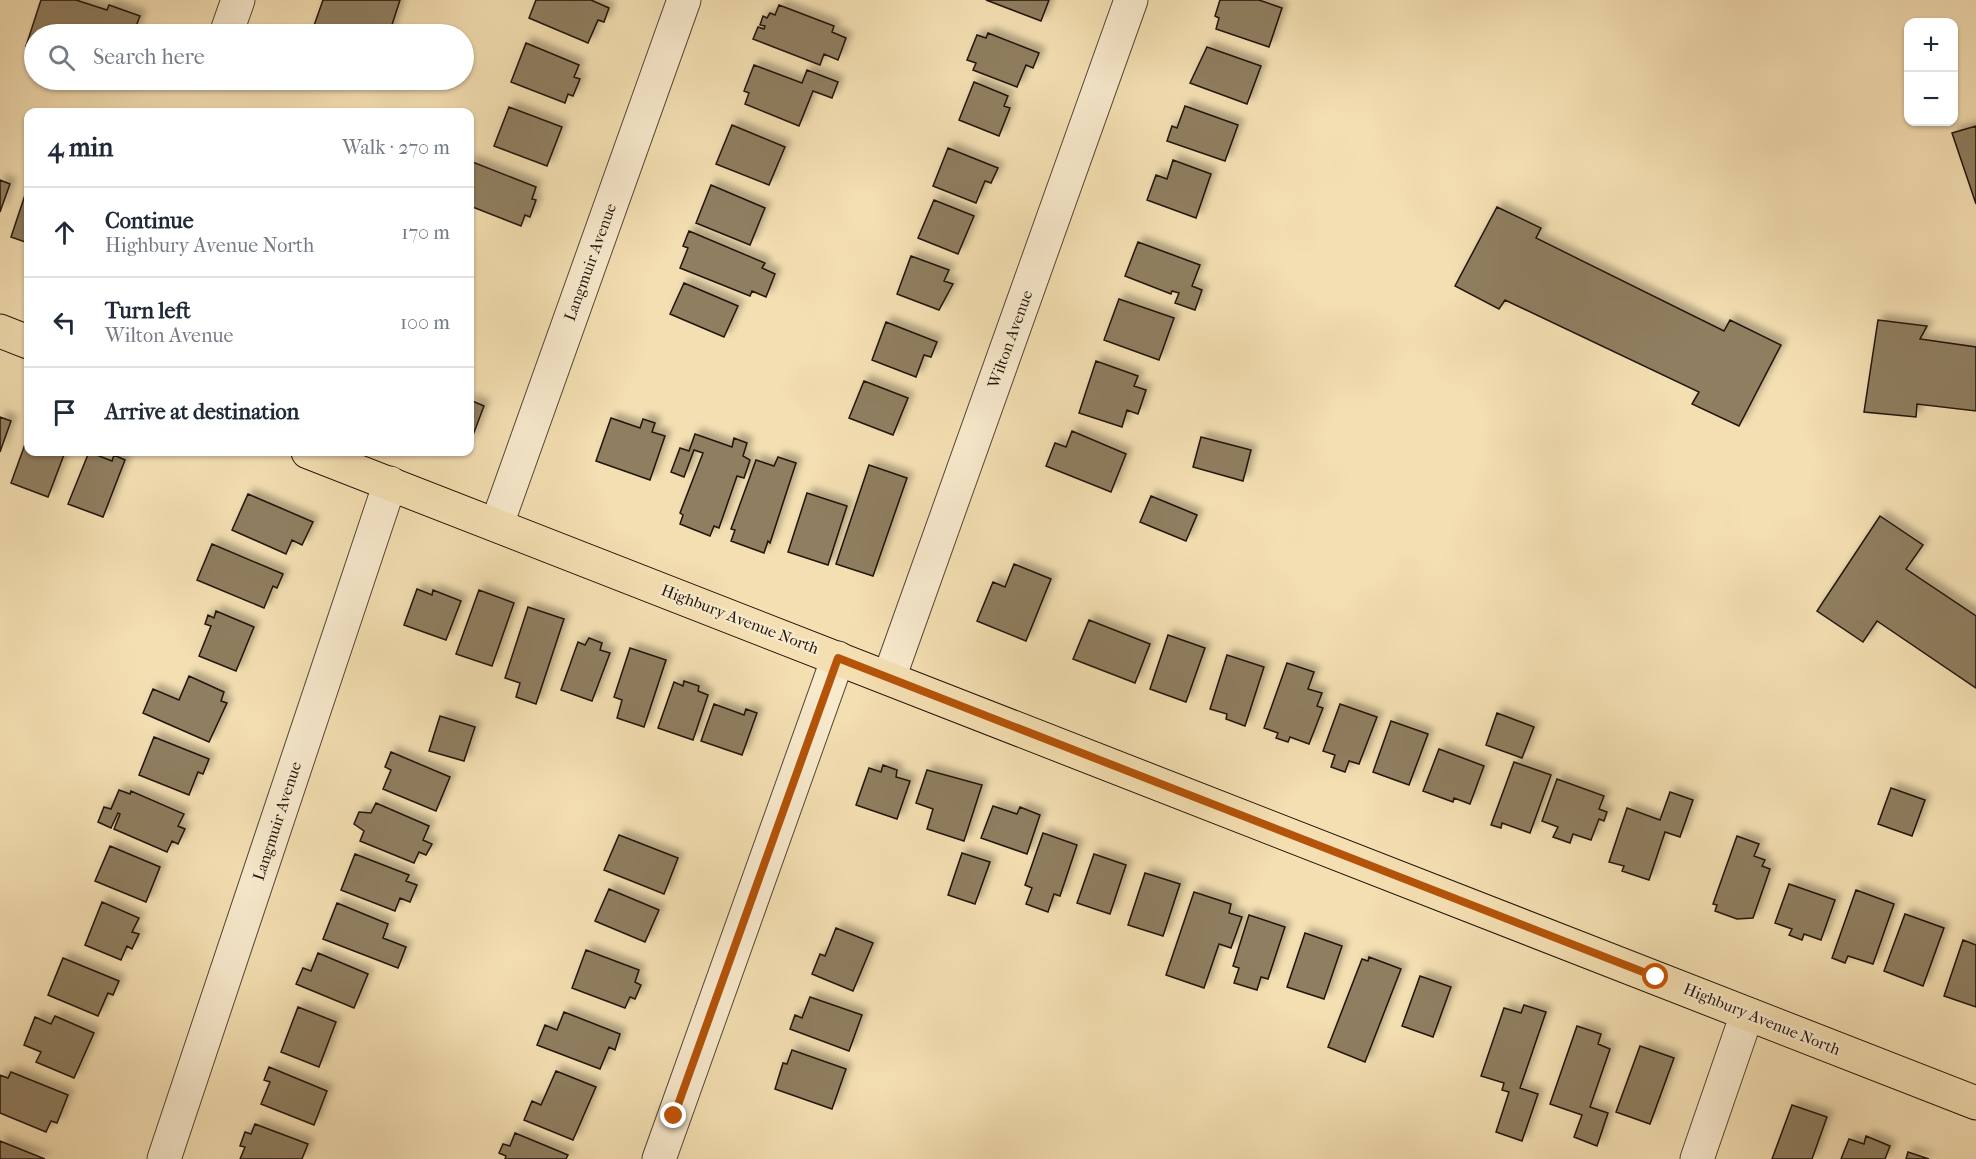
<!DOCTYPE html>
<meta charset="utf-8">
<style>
body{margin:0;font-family:"IM FELL French Canon",serif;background:#f2f2f3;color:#1f2937}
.controls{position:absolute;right:18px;top:18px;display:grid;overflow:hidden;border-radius:12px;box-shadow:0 2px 4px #0004}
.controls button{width:54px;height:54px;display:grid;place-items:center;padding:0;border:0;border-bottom:2px solid #e0e1e3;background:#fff;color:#1f2937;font:30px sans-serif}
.stop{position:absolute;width:18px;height:18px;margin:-14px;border:4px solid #b45309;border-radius:50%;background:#fff}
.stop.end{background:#b45309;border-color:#fff;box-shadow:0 2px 6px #0008}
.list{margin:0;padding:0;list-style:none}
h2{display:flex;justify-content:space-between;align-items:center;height:78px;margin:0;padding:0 24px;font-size:26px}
h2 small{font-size:20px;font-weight:400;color:#747a83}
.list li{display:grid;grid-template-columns:39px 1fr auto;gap:18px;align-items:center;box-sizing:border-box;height:90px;padding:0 24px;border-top:2px solid #e0e1e3}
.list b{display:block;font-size:22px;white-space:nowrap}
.list p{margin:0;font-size:20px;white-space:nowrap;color:#747a83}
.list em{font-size:20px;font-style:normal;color:#747a83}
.icon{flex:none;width:33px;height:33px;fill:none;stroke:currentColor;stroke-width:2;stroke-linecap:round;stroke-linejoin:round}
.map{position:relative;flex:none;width:1976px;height:1159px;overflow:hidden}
.search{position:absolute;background:#fff;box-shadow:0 2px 4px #0004;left:24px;top:24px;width:450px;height:66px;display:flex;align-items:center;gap:15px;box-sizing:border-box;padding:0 21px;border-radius:33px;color:#747a83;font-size:22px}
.panel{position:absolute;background:#fff;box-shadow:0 2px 4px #0004;left:24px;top:108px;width:450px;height:348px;border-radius:12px}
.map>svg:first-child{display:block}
.building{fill:#8f7e61;stroke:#21140a;stroke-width:1.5;filter:url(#shadow)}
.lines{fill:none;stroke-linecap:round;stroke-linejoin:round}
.minor-casing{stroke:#564734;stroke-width:35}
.major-casing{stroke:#21140a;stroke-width:35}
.minor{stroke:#f8eacd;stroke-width:33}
.major{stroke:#f4dfb2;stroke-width:33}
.route{stroke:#b45309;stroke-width:8}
.labels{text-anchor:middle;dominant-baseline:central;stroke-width:4.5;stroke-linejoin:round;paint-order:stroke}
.street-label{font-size:16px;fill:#21140a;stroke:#f8eacd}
</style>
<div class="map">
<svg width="1976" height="1159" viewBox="0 0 1976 1159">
<defs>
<filter id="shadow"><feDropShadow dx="5.5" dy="-5.5" stdDeviation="3" flood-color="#0004"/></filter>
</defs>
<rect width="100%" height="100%" fill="#f4dfb2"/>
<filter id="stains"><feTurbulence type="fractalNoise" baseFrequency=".00333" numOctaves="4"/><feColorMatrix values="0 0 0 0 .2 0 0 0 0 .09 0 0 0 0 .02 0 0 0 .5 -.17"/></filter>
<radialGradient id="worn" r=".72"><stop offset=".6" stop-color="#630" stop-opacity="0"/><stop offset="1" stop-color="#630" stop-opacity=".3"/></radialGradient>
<path class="building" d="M41 0H76L107 10 109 5 140 16 133 34H34V49L26 46Z
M323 0H400L389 34H311Z
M536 0H591L609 8 604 22 598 20 588 43 529 18Z
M986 0H1049L1041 21Z
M1220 0H1259L1282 8 1269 47 1216 29 1219 18 1215 16Z
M779 5 834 26 832 32 846 38 838 60 824 54 820 65 753 39 758 27 764 29 765 26 760 25 763 16 767 18 770 13 775 15Z
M988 33 1039 53 1033 68 1026 65 1017 87 973 70 976 63 967 60 977 35 986 38Z
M526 43 579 65 574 77 580 79 573 96 568 94 565 103 511 82Z
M1207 47 1261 66 1247 104 1190 83Z
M754 65 802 83 807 70 838 82 832 98 813 91 799 126 745 104 749 93 744 91Z
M974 82 1008 96 1004 106 1010 108 999 136 959 120Z
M1185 106 1238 125 1225 161 1167 141 1172 126 1177 128Z
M509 107 562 127 547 166 494 146Z
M732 125 785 147 769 185 716 164Z
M1976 126V204L1952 133Z
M948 148 998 168 991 183 985 181 976 203 933 186Z
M1173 160 1211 174 1196 218 1147 200 1156 175 1167 179Z
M470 161 536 187 532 199 536 200 530 217 525 215 521 226 470 206 472 189 470 187Z
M0 180 10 184 0 212Z
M711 185 765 208 750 245 696 223Z
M25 195 28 196V243L11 237Z
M934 200 974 216 958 254 918 238Z
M1497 207 1541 228 1536 238 1724 331 1730 320 1781 345 1739 426 1692 404 1699 392 1505 300 1499 309 1455 286Z
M689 231 765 263 762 268 775 274 766 297 752 291 750 296 680 268 688 248 683 246Z
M1138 242 1200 265 1192 286 1202 290 1195 310 1175 303 1179 293 1172 291 1171 294 1125 276Z
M911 256 949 270 944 281 953 284 939 310 897 294Z
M684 283 738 306 724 337 670 314Z
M1119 299 1174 318 1159 360 1104 340Z
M1878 320 1927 326 1920 339 1976 347V411L1917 404 1916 417 1864 412Z
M886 322 937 342 931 357 924 355 916 377 872 360Z
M1096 361 1138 376 1134 386 1146 390 1138 414 1127 410 1122 427 1079 413Z
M864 381 908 398 893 435 849 418Z
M470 400 484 406 470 443Z
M0 417 11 421 0 452Z
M611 418 640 428 643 419 655 423 652 432 665 436 650 480 596 461Z
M1072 431 1126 454 1111 492 1046 466 1055 443 1066 447Z
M695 434 732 447 734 438 747 443 743 456 750 460 744 478 737 476 719 528 714 526 710 536 680 524 683 515 680 513 703 453 694 450 684 477 671 472 680 448 689 451Z
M28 436V452H65L48 497 11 483Z
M1201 437 1251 450 1243 481 1193 467Z
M89 452 112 461 114 455 125 460 103 517 68 504Z
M778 457 796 463 770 543 768 541 764 553 731 541 735 530 731 529 756 460 774 466Z
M869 465 907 478 873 576 836 564Z
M807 493 847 506 828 565 788 552Z
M248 494 313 522 302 545 292 540 286 554 232 530Z
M1151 496 1197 515 1186 541 1140 522Z
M1880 516 1923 545 1906 569 1976 616V688L1877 621 1863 642 1817 611Z
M212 544 283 574 277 588 273 586 264 608 197 580Z
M1014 564 1051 579 1026 641 977 621 993 582 1005 587Z
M417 589 432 595 433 590 461 601 446 640 404 625Z
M479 590 514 603 492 666 456 654Z
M528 607 564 619 536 704 516 697 520 683 505 678Z
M216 611 254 627 236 671 199 656 211 626 205 624 208 615 214 618Z
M1089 620 1150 644 1135 683 1073 659Z
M1168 635 1205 648 1186 702 1150 689Z
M589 638 602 643 600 650 610 653 592 701 561 690 578 642 585 645Z
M630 648 666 660 644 727 617 718 622 700 614 697Z
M1227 655 1264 667 1245 726 1226 719 1227 714 1210 709Z
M1287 663 1314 672 1308 689 1322 693 1317 706 1323 708 1309 744 1290 737 1288 742 1276 738 1278 733 1264 728Z
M189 676 224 692 221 701 227 703 209 742 143 713 153 689 179 700Z
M684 681 699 686 698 691 708 695 693 740 658 728 674 682 683 686Z
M714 704 744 715 746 709 757 713 742 755 701 741Z
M1340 704 1377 717 1359 764 1349 761 1345 772 1331 767 1335 755 1323 751Z
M1497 713 1534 727 1522 758 1486 745Z
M440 716 475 727 464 761 429 751Z
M1391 721 1428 734 1409 785 1373 772Z
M154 737 209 759 203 774 198 772 189 795 139 775Z
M1439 749 1484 766 1470 804 1454 798 1453 802 1423 791Z
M391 752 450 777 436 811 383 789 391 770 385 767Z
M1514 762 1551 775 1530 833 1502 823 1501 828 1491 825Z
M883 765 897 770 896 777 910 781 897 819 856 805 869 768 881 772Z
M927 770 982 785 964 841 927 829 933 809 916 803Z
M1557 779 1604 796 1599 809 1607 812 1604 821 1599 819 1591 840 1573 834 1570 843 1553 837 1558 827 1542 821Z
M1891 788 1925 800 1912 836 1878 824Z
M119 790 130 794 131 791 184 814 178 826 185 829 178 844 172 841 167 852 114 829 120 814 118 813 111 828 98 822 104 807 111 809Z
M1670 792 1693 800 1680 837 1665 832 1649 880 1622 871 1624 866 1609 862 1627 808 1660 820Z
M376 803 429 826 423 840 432 844 426 855 419 852 414 863 360 841 364 831 354 824 359 812 371 813Z
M993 806 1017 814 1020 807 1040 815 1027 854 981 838Z
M1043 833 1077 845 1060 896 1054 894 1048 912 1026 904 1032 888 1025 885Z
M619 835 678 858 664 894 604 870Z
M1737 836 1759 844 1754 856 1765 860 1762 866 1770 869 1753 918 1737 919 1715 911 1717 905 1713 904Z
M110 846 160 867 146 902 95 881Z
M962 853 990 862 975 904 948 895Z
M355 854 409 875 406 881 417 885 410 902 400 898 395 911 341 890Z
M1094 854 1126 865 1110 914 1077 903Z
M1145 873 1180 884 1163 936 1128 925Z
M1789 884 1835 900 1821 940 1804 934 1802 940 1789 935 1792 929 1775 923Z
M609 889 659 910 645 942 595 921Z
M1856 890 1894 904 1873 964 1848 956 1845 963 1832 958Z
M1194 892 1231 904 1229 913 1242 917 1231 948 1219 944 1204 988 1166 975Z
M102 902 139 918 132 932 139 934 132 949 127 946 121 960 85 945Z
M337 903 388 924 383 938 406 947 398 968 323 939Z
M1905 914 1944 928 1923 986 1884 971Z
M1249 915 1285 927 1268 979 1261 977 1257 990 1234 983 1239 968 1233 966Z
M836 928 873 943 853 991 812 974 820 954 825 956Z
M1305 933 1342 946 1324 999 1287 987Z
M1963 940 1976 945V1007L1944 996Z
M586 950 639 970 635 982 641 985 635 999 630 997 625 1008 572 988Z
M318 953 368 974 354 1008 296 984 303 968 311 971Z
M1369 957 1401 969 1365 1062 1328 1047 1362 959 1368 961Z
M63 958 119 981 113 995 108 993 98 1016 48 995Z
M1420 976 1451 987 1433 1037 1402 1026Z
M810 997 862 1015 849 1051 790 1029 795 1015 802 1018Z
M1524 1005 1546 1012 1520 1088 1538 1094 1522 1141 1496 1132 1509 1092 1502 1090 1504 1083 1481 1076 1504 1008 1521 1013Z
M298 1007 336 1022 319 1067 281 1052Z
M564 1012 620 1034 615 1050 609 1047 600 1069 537 1045 545 1025 557 1030Z
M55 1016 94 1033 74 1078 36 1062 41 1052 24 1045 35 1017 51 1024Z
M1577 1026 1601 1034 1598 1044 1610 1049 1590 1107 1608 1113 1597 1146 1574 1137 1582 1115 1550 1104Z
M1640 1046 1674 1058 1650 1124 1616 1112Z
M792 1050 846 1069 832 1109 775 1089 783 1063 787 1064Z
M269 1067 327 1091 314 1125 261 1104 270 1082 264 1080Z
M556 1071 596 1087 573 1140 524 1120 532 1101 541 1105Z
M11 1072 68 1095 57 1123 51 1121 46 1132 0 1113V1075L8 1078Z
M1792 1105 1827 1117 1812 1159H1772Z
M255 1124 308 1144 302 1159H240L245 1147 240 1146 245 1132 251 1134Z
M515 1133 568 1155 566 1159H505L506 1156 499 1153 503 1144 510 1146Z
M1866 1136 1890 1146 1885 1159H1841L1849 1139 1864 1144Z
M0 1141 45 1159H0Z
M1908 1152 1929 1159H1906Z"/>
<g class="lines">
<defs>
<path id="minor" d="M226 34 238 0
M497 524 684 0
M889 678 1131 0
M164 1159 390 483
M659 1159 838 658
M1697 1159 1747 1014"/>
<path id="major" d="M0 331 28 342
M308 452 1976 1103"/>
</defs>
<use href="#minor" class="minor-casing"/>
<use href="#major" class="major-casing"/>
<use href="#minor" class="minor"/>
<use href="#major" class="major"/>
</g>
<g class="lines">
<path class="route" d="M674 1116 838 658 1656 977"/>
</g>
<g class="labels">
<g class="street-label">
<text transform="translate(590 262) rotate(-70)">Langmuir Avenue</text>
<text transform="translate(1010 339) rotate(-70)">Wilton Avenue</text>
<text transform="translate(740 619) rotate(21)">Highbury Avenue North</text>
<text transform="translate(277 821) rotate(-72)">Langmuir Avenue</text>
<text transform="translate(1762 1019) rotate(22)">Highbury Avenue North</text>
</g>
</g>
<rect width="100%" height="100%" filter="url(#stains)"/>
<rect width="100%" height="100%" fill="url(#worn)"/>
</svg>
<div class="controls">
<button>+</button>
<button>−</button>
</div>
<div class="stop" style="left:1656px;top:977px"></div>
<div class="stop end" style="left:674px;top:1116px"></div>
<div class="search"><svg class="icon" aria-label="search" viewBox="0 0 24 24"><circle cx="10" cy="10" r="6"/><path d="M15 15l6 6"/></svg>Search here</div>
<section class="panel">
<h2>4 min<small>Walk · 270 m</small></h2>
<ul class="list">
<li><svg class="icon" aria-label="ahead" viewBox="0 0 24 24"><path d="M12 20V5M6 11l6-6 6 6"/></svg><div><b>Continue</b><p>Highbury Avenue North</p></div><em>170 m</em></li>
<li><svg class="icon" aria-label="left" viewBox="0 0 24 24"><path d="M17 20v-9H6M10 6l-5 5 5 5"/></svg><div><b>Turn left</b><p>Wilton Avenue</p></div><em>100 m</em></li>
<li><svg class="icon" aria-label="arrive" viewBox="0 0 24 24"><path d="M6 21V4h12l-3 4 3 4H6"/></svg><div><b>Arrive at destination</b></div></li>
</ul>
</section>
</div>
